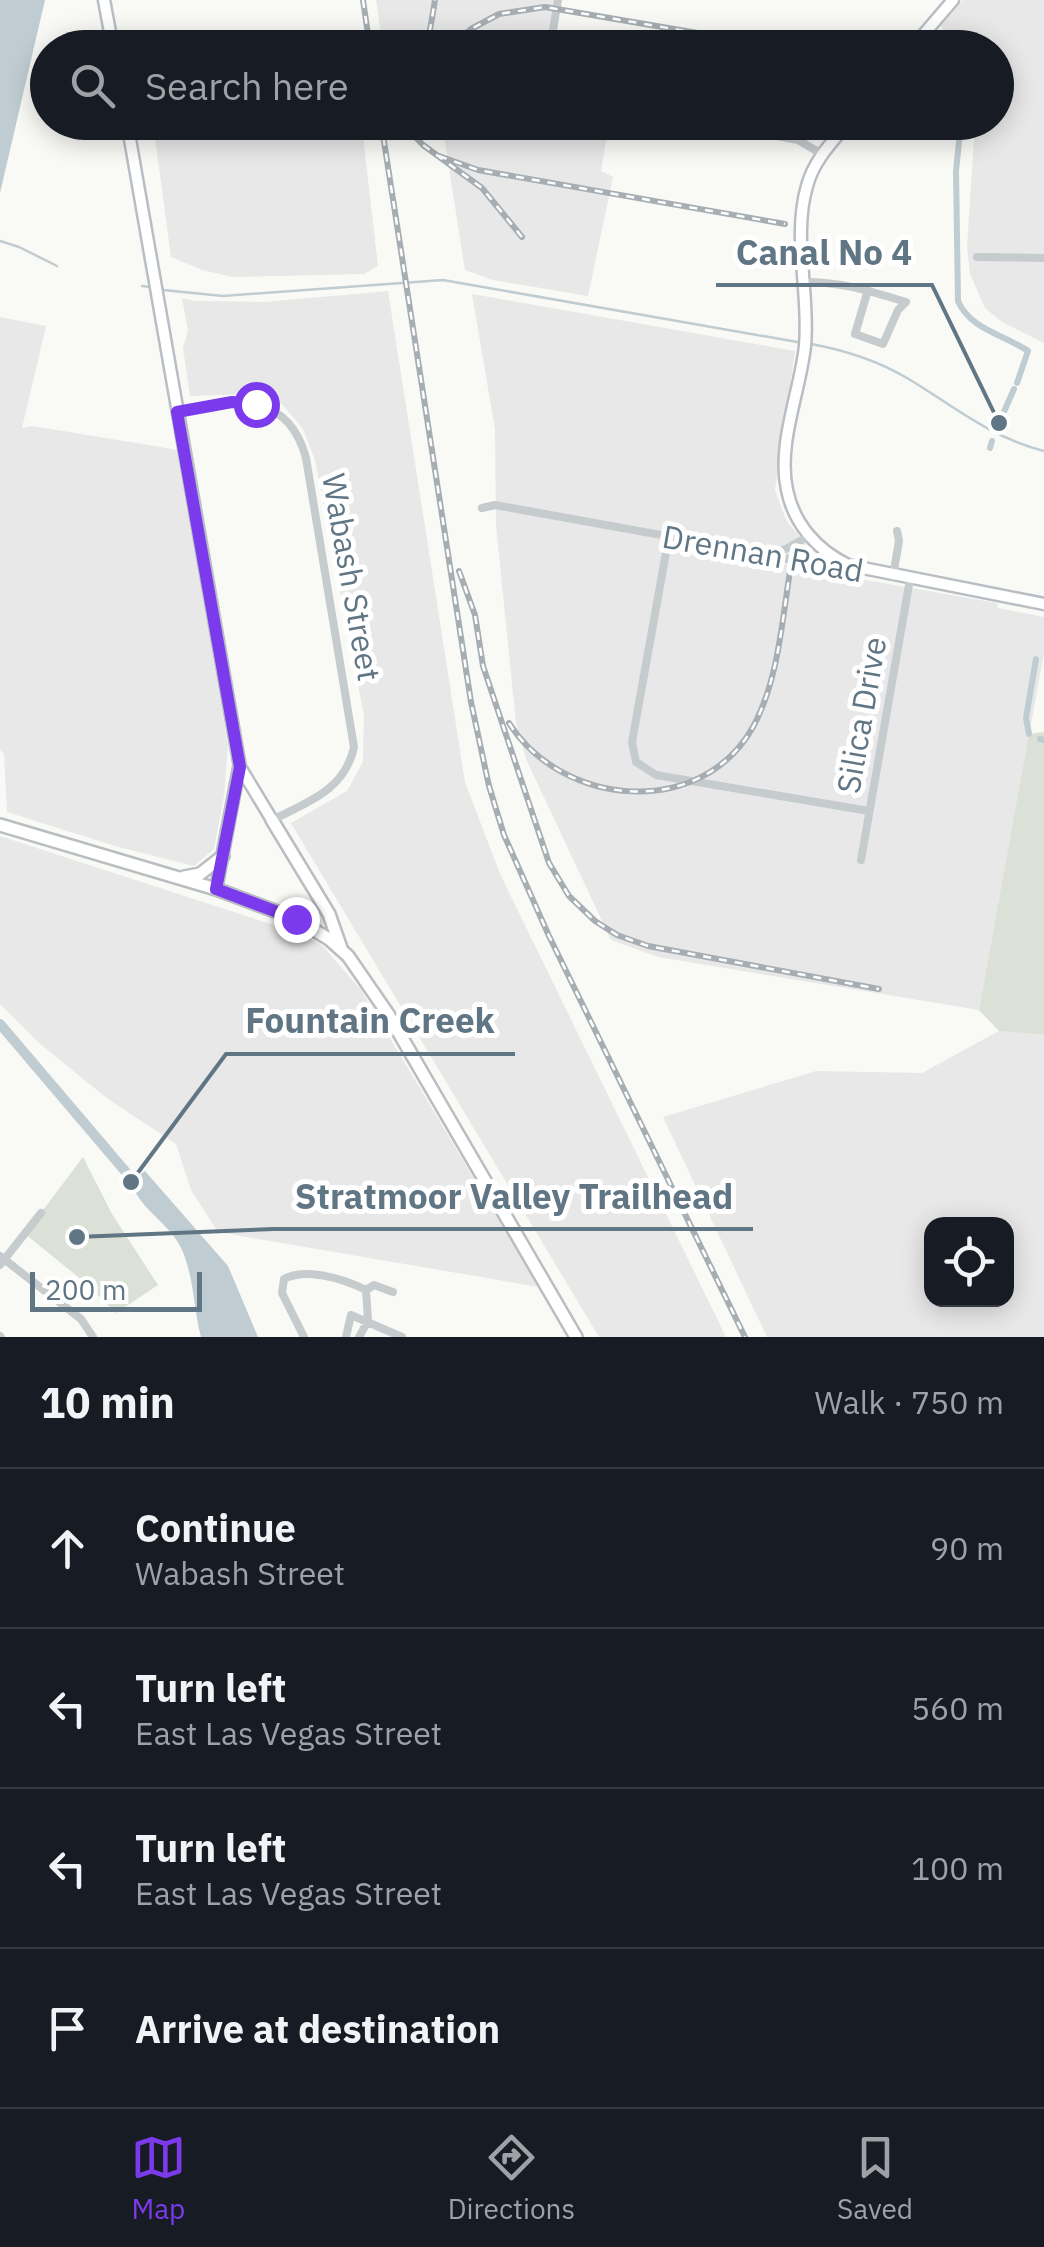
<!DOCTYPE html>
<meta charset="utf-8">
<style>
body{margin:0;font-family:"IBM Plex Sans",sans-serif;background:#20242c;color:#f1f3f6}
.controls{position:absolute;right:30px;bottom:30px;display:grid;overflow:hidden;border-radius:20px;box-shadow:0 5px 25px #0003}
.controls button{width:90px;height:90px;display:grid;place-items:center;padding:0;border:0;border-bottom:2px solid #363941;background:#171b24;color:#f1f3f6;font:50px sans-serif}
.scale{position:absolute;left:30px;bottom:25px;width:172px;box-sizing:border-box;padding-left:10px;border:5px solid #617684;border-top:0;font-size:28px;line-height:35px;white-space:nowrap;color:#617684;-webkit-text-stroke:8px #fff;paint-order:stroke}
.stop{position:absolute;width:30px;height:30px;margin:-22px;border:8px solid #7c3aed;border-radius:50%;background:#fff}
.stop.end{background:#7c3aed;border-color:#fff;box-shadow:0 2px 10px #0008}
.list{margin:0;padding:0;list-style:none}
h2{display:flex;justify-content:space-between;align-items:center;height:130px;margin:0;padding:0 40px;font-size:42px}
h2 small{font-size:32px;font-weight:400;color:#9ea1a6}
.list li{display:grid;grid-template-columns:65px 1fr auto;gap:30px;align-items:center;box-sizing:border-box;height:160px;padding:0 40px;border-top:2px solid #363941}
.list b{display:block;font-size:38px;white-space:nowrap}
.list p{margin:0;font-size:32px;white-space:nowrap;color:#9ea1a6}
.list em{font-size:32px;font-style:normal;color:#9ea1a6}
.icon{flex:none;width:55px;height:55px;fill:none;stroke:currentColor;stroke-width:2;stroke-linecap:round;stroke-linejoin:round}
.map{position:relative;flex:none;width:1044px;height:1337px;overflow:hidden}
.search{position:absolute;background:#171b24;box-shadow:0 5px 25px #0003;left:30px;right:30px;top:30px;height:110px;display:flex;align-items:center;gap:25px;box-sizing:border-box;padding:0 35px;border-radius:55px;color:#9ea1a6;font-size:38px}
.sheet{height:770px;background:#171b24}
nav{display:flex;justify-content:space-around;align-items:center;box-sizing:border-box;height:140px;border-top:2px solid #363941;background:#171b24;font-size:28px;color:#9ea1a6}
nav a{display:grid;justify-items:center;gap:5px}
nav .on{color:#7c3aed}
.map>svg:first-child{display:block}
.built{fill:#e7e8e7;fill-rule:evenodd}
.green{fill:#dbe1d6}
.water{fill:#bfccd1}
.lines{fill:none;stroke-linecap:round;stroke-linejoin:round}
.stream{stroke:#bfccd1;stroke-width:2.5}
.canal{stroke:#bfccd1;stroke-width:6}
.river{stroke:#bfccd1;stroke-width:10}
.secondary-casing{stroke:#b8bec3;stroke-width:15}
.primary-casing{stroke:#b9bec1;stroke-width:16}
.street{stroke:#c6cbce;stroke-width:8}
.secondary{stroke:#fff;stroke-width:10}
.primary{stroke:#fff;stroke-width:11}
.rail-casing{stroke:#a6aeb3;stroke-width:6}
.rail{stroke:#fff;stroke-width:2.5;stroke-dasharray:8;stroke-linecap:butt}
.route{stroke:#7c3aed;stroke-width:12}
.labels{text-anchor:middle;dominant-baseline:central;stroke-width:10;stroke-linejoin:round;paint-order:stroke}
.street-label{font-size:32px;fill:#617684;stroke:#fff}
.leader{fill:none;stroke:#617684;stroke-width:4}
.callout-dot{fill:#617684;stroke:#fff;stroke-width:4}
.callout-label{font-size:35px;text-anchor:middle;font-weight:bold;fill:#617684;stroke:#fff;stroke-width:10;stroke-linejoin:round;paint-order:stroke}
</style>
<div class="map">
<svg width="1044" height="1337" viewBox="0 0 1044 1337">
<rect width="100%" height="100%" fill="#f9f9f6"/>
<path class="built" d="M376 0H554L551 47H383Z
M963 0H1044V343L1002 322 985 308 970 274 967 247 975 123 996 122V48L951 47 941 26Z
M332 122 362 128 378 266 364 274 233 277 202 270 171 257 153 123Z
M393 123H609L601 171 613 177 588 296 493 280 465 270 443 130 395 139Z
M388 291 465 782 500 874 726 1337H599L291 823 347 791 363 762 364 716 315 460 303 429 282 404 250 394 190 396 183 348 188 331 182 298 195 301 265 302Z
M472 294 795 351 775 490 786 520 817 558 860 579 997 603 998 608 1044 617V653L979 1010 658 957 611 940 526 759 516 723 496 525 495 429Z
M0 317 46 326 22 428 33 426 178 450 228 746 224 796 214 849 194 866 115 846 7 812 4 754 0 750Z
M0 836 301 934 321 944 361 990 539 1287 218 1232 191 1190 176 1144 108 1099 40 1044 0 1004Z
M999 1031 1044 1035V1337H767L663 1117 816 1071 922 1073ZM932 1224H1006V1300H932Z"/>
<path class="green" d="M1044 732V1035L999 1031 979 1010 1029 734Z
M83 1157 112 1214 158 1285 116 1313 87 1284 25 1234Z"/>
<path class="water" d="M0 0H45L0 193Z
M145 1171 228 1266 258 1337H201C193 1307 194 1271 179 1244 165 1220 140 1209 131 1182Z"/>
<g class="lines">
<path class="stream" d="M0 241 19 247 57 266
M142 286 150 287
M163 290 223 296 443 280 803 343
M811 344C844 350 878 361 907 378 954 406 989 437 1044 451"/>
<path class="canal" d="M938 43 940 48
M961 122 956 171 958 301C971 330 1003 334 1028 351L1017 383
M999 423 1014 389
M990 448 992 441
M1029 734 1026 718 1036 659
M1040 739 1044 740"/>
<path class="river" d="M0 1024 142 1191"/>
<defs>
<path id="secondary" d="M104 0 113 48
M912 48 953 0
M127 122 240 767 272 820
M849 122C832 142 814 160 807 186 792 237 810 294 805 346 800 392 777 444 787 490 794 524 817 550 848 565L1044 604
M216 889 239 768"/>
<path id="primary" d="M272 820 329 914 341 948
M0 825 216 889 296 919 329 939 348 956 388 1014 576 1337
M184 877 200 874 223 856"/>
</defs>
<use href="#secondary" class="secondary-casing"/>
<use href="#primary" class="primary-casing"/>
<path class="street" d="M550 48 558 0
M702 122 798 140 822 154
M977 257 1044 258
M804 282C843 282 869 291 906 302L898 310 883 344 855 334 868 290
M177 412C232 402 287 388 306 458L354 747C345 790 308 802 272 820
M482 508 495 505 767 554 829 569 846 566
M669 536 632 742 636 762 656 775 869 811
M771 553 786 549 809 536
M893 576 899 541 897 531
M861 860 910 579
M0 1256 81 1319 93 1337
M0 1265 41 1213
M366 1290 374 1285 393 1292
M0 1336 1 1337
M304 1337 282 1293 284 1279C306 1267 344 1279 366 1290L368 1321 359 1337
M346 1337 351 1315 402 1337"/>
<use href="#secondary" class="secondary"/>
<use href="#primary" class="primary"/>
<defs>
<path id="rail" d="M363 0 370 48
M427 48 435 0
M449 48 471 29 499 14 545 7 785 48
M381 122 471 702 489 786 504 835 549 936 745 1337
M401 122 423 145 482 188 522 237
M439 156 478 170 785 224
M459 571 475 615 483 666 549 863 569 896 595 921 617 935 648 946 879 989
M509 723C562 807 701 820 753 727 778 681 782 622 790 571"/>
</defs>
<use href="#rail" class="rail-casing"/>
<use href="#rail" class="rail"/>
</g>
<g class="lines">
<path class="route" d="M256 404 232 402 177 412 240 767 216 889 296 919"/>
</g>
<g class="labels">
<g class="street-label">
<text transform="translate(763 553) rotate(10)">Drennan Road</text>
<text transform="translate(352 577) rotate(80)">Wabash Street</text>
<text transform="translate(861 715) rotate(-80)">Silica Drive</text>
</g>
</g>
<path class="leader" d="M999 423L932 285H716M131 1182L226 1054H515M77 1237L274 1229H753"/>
<g class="callout-dot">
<circle cx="999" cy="423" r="10"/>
<circle cx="131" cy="1182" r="10"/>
<circle cx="77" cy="1237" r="10"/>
</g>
<g class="callout-label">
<text x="824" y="265">Canal No 4</text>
<text x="370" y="1033">Fountain Creek</text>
<text x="514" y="1209">Stratmoor Valley Trailhead</text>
</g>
</svg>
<div class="controls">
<button><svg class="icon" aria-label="locate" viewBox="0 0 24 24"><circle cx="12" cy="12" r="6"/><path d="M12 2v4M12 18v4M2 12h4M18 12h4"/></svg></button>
</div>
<div class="scale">200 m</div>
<div class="stop" style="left:256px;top:404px"></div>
<div class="stop end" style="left:296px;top:919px"></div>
<div class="search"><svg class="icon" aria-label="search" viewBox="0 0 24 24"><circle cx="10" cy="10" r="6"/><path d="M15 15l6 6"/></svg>Search here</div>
</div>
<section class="sheet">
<h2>10 min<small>Walk · 750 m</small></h2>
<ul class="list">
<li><svg class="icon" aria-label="ahead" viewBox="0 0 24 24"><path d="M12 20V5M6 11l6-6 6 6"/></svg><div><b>Continue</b><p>Wabash Street</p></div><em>90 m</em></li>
<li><svg class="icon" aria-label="left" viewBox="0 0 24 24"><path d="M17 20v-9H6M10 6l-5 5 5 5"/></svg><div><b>Turn left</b><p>East Las Vegas Street</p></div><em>560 m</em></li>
<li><svg class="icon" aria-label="left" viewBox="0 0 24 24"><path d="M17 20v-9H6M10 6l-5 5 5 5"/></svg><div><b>Turn left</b><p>East Las Vegas Street</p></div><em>100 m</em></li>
<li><svg class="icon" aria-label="arrive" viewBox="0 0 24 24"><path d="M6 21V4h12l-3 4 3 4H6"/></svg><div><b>Arrive at destination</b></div></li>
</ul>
</section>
<nav>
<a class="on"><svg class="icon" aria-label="map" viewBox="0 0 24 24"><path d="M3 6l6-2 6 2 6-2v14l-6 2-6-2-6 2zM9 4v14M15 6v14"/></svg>Map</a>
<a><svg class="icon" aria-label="directions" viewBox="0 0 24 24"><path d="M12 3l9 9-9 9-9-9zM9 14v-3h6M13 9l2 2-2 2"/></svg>Directions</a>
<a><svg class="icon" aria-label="saved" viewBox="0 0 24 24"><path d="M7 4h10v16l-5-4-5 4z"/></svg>Saved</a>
</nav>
